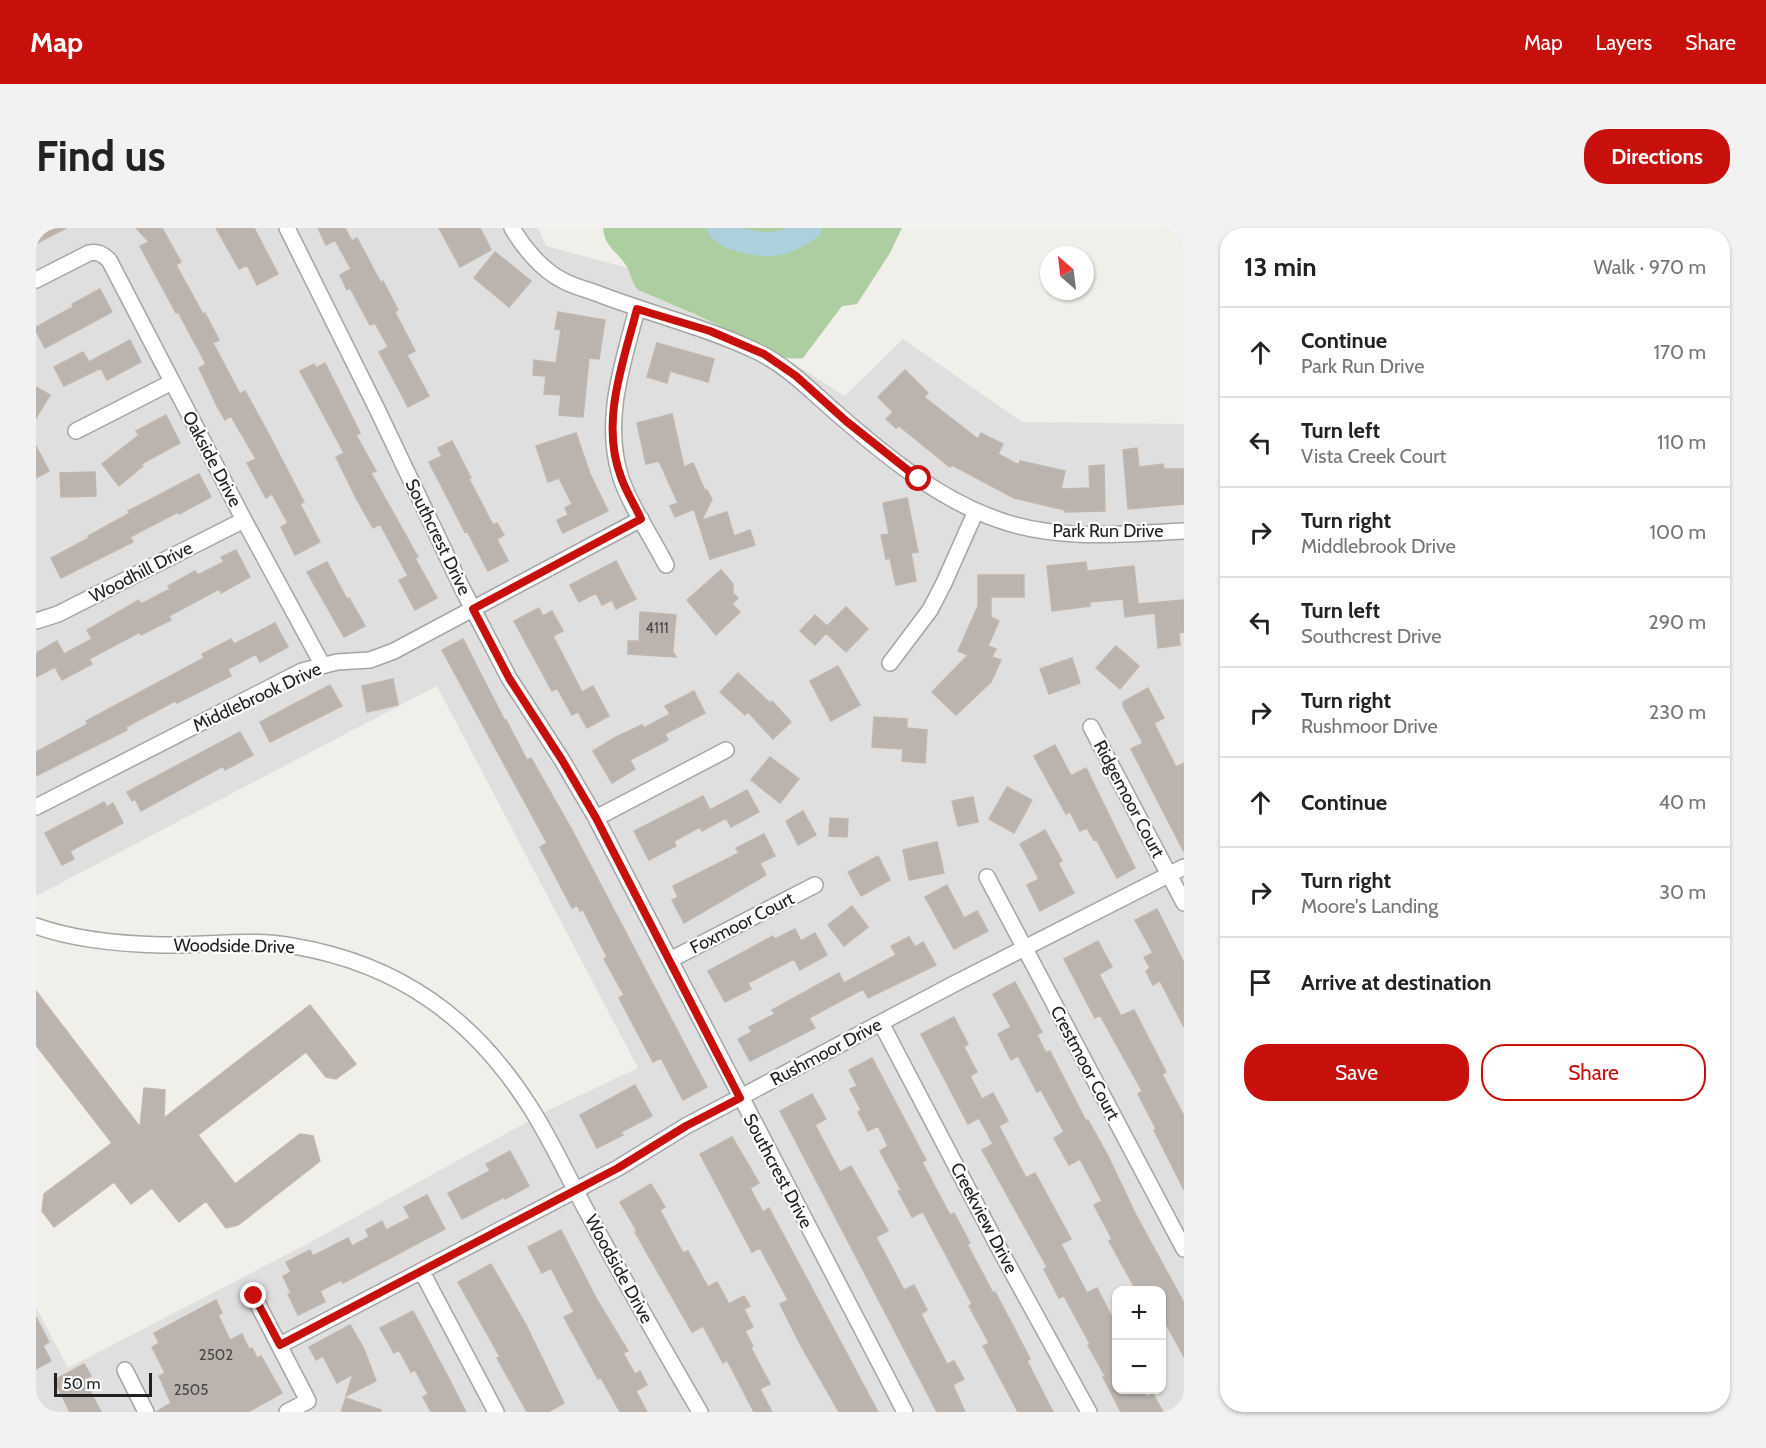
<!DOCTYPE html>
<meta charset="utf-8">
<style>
body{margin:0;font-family:Cabin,sans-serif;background:#f2f2f2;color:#222}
.controls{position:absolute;right:18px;bottom:18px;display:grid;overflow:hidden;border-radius:12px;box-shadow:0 2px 4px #0004}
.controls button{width:54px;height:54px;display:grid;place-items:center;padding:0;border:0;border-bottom:2px solid #e0e0e0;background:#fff;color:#222;font:30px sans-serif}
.compass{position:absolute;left:1004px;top:18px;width:54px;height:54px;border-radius:50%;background:#fff;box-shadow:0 2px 4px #0004;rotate:332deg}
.scale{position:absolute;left:18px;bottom:15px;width:98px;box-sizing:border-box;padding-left:6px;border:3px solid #212121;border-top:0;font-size:16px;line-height:21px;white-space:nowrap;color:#212121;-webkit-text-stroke:4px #fff;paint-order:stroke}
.stop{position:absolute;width:18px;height:18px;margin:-14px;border:4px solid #c7100c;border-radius:50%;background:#fff}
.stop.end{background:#c7100c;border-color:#fff;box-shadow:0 2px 6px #0008}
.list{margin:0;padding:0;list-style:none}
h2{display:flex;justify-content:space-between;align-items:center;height:78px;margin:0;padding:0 24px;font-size:26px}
h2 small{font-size:20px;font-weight:400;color:#767676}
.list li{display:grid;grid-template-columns:39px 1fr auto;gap:18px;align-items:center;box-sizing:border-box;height:90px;padding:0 24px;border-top:2px solid #e0e0e0}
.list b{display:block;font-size:22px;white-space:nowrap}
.list p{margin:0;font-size:20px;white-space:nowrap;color:#767676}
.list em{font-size:20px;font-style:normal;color:#767676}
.actions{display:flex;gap:12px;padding:18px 24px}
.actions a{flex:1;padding:14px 0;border:2px solid #c7100c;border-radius:24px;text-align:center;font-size:21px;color:#c7100c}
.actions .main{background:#c7100c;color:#fff}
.icon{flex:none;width:33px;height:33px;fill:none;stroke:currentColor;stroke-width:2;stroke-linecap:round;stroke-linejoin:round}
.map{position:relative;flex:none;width:1148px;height:1184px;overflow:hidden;border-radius:24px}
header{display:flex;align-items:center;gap:36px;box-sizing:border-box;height:84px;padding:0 30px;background:#c7100c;color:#fff}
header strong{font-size:28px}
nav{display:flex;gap:33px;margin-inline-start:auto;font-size:21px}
.intro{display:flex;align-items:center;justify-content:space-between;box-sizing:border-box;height:144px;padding:0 36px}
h1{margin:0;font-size:42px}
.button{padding:15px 27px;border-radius:24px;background:#c7100c;color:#fff;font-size:21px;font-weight:700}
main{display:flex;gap:36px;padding:0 36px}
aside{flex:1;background:#fff;border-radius:24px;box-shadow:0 2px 4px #0004}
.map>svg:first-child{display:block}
.residential{fill:#dfdfdf;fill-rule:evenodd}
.forest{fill:#adcea0}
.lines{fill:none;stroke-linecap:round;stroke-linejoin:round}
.river{stroke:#acd0dc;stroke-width:24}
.building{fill:#bbb4ae;stroke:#c2b6ac;stroke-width:1.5}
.minor-casing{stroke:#a5a5a5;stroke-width:18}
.minor{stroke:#fff;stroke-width:15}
.route{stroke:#c7100c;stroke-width:8}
.labels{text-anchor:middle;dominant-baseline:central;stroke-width:4.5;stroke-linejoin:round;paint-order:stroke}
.number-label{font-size:15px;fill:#484644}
.street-label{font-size:18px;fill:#212121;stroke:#fff}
</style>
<header>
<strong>Map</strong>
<nav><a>Map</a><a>Layers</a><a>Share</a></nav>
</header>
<div class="intro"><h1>Find us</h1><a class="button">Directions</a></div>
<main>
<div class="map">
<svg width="1148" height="1184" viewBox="0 0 1148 1184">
<rect width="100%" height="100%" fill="#f1efe9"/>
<path class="residential" d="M0 0H502L510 18 618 47 809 168 867 111 986 194 1148 196V1184H0V1079L32 1140 273 1015 513 882 602 840 401 458 0 668ZM1080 1062H1126V1162H1080Z"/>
<path class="forest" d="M567 0H866L854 25 821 76 806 78 767 130C735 135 706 108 678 95 653 83 628 73 602 62 595 54 595 44 589 36 580 22 569 20 567 0Z"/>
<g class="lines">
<path class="river" d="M683 0C697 15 735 20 753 12 760 9 767 4 774 0"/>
</g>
<path class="building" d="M0 0H30L0 16Z
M100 0H126L145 34 140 37 167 86 169 85 183 112 177 115 204 166 209 163 230 201 268 274 264 276 284 314 259 327 245 299 252 295 236 266 230 270 211 235 220 231 195 188 189 192 181 178 163 140 170 136 142 84 140 85 104 18 113 14Z
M180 0H218L242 46 221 57 211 37 203 41Z
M282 0H309L316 13 321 10 345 55 347 53 362 82 359 84 379 123 371 127 393 168 372 179 343 124 352 119 339 95 334 97 314 60 311 62 304 47 315 41 299 12 290 17Z
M403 0H444L455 22 424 39Z
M459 24 495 53 473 79 438 50Z
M64 61 76 84 9 120 0 103V99L37 79 36 76Z
M522 84 569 92 563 131 553 130 547 189 523 187 525 167 508 166 510 148 497 147 498 132 520 135 525 102 519 101Z
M94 112 105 134 71 152 65 140 28 158 18 139 47 124 53 134Z
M621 115 678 131 672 154 634 143 631 155 611 149Z
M289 135 324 205 320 207 340 243 335 245 382 329 379 330 401 370 379 382 363 352 372 348 344 296 337 300 320 270 300 229 308 225 264 143 278 136 280 140Z
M869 142 892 165 888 169 942 211 945 205 967 216 962 226 983 237 984 233 1029 243 1025 261 1054 260 1053 238 1068 237 1069 283 1029 284V282L978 270 916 237 914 239 863 198 860 200 850 191 857 184 842 169Z
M0 159 14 167 0 190Z
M636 186 648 239 657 235 669 263 671 262 676 271 666 292 691 284 698 308 714 302 719 317 674 331 658 281 639 289 634 278 642 275 623 233 610 236 601 195Z
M130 187 144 215 105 236 107 238 83 258 66 236 103 207 100 203Z
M540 205 554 246 572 283 527 305 521 292 532 287 529 280 536 276 523 250 512 254 500 218Z
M416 213 435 250 433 251 457 297 461 295 468 307 461 311 472 333 452 343 431 303 429 304 393 234 406 228 402 220Z
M0 218 13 243 0 250Z
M1101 220 1103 239 1127 236 1128 241H1148V276L1092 281 1087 222Z
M59 244 60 268 25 269 24 245Z
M163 246 175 269 143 286 142 284 94 309 97 314 25 350 15 330 53 310 52 308 94 285 92 283Z
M871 270 882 324 875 325 880 353 860 357 854 330 850 331 845 307 853 306 847 275Z
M200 322 214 349 185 365 183 361 133 388 135 392 105 407 104 404 53 431 56 436 26 452 19 439 0 449V425L21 413 28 426 56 411 51 402 103 372 105 376 134 361 132 358 159 343 162 347 188 334 185 329Z
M580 333 600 371 580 381 576 372 566 377 560 365 543 374 534 357Z
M291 334 311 371 313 370 329 398 308 409 271 344Z
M1050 334 1051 343 1098 338 1102 376 1148 372V404L1143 405 1144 417 1122 420 1119 385 1089 389 1087 371 1054 374V378L1016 383 1011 338Z
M685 342 697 356V365L702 370 696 376 704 384 680 407 651 372Z
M942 347H988V369H955V389L963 393 952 418 960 421 956 429 965 432 955 454 920 487 896 464 932 427 922 423 942 378Z
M810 379 832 401 810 424 790 405 779 417 764 403 779 387 791 398Z
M503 380 507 388 516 383 527 403 517 408 546 464 557 458 573 488 551 500 542 484 536 487 521 460 516 463 478 393Z
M604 384 640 387 637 421 633 417 640 429 592 426V413H603Z
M239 395 252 419 224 434 220 426 192 441 195 448 141 475 139 473 90 499 91 502 0 548V524L52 496 50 493 168 430 166 426 195 411 198 416Z
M427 411 469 493 470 492 491 532 495 530 536 602 671 859 647 872 625 830 617 834 583 770 588 767 568 731 571 729 547 682 544 683 541 677 536 680 504 619 511 615 406 422Z
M1080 418 1103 438 1084 461 1060 440Z
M1036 430 1044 455 1013 466 1004 441Z
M802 438 824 477 795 493 774 453Z
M702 445 734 475 736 473 755 494 737 511 712 484 709 487 684 464Z
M357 451 362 477 331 484 326 458Z
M294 457 306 478 234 514 224 494Z
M1112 460 1128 490 1118 495 1140 539 1148 535V624L1095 521 1107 515 1087 478V474Z
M658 463 669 485 629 506 632 512 594 532 599 541 576 555 557 523 580 509 606 497 608 500 634 486 629 478Z
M838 489 871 491V500L891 502 889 535 866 533 867 521 836 519Z
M204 504 217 527 189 542 187 538 105 583 99 571 96 573 91 564Z
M1019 517 1035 548 1050 540 1099 640 1081 650 1060 611 1058 612 1051 600 1044 603 1034 584 1030 586 998 528Z
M734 529 763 551 744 575 715 552Z
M971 559 996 572 978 605 953 591Z
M711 562 723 584 695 599 690 590 666 603 664 599 638 613 640 618 613 632 598 603 667 568 674 582Z
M937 569 942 594 922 598 916 573Z
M68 574 71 579 77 575 87 595 34 623 38 631 26 637 9 605Z
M767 583 780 607 762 617 750 593Z
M794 590 812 591 811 609 793 608Z
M1009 602 1026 633 1022 635 1038 665 1004 683 991 657 1003 651 984 616Z
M728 606 739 628 724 635 730 647 648 695 636 672 642 669 637 658 703 625 700 620Z
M901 614 908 645 873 652 867 622Z
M842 628 854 652 825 668 812 644Z
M911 657 928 690 941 683 952 703 918 721 889 669Z
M816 678 832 699 808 718 792 697Z
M1121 681 1148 735V799L1124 753 1117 757 1110 743 1114 740 1108 729 1117 725 1099 692Z
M759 701 765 713 779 705 791 727 764 742 758 731 712 755 715 761 689 774 672 743 737 708 739 711Z
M873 709 879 719 887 714 900 737 832 770 827 761 773 790 779 800 714 833 702 811 716 804 713 799 739 786 736 782 803 745 808 755 860 727 855 718Z
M1062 713 1076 739 1063 746 1085 788 1098 782 1130 844 1126 846 1148 888V962L1118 902 1120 901 1102 866 1106 863 1064 787 1059 790 1028 731Z
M979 754 1006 804 1001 807 1010 825 1014 823 1050 893 1052 892 1072 928 1100 987 1148 1075V1129L1130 1096 1125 1099V1062H1100L1073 1013 1076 1011 1058 977 1066 973 1044 931 1033 937 1018 910 1028 904 1005 862 1001 864 982 828 975 832 962 806 975 799 957 766Z
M0 763 104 899 108 860 129 862 128 890 274 777 320 836 300 851 290 849 270 824 162 907 199 956 264 906 277 908 284 933 202 997 190 1000 170 973 143 994 116 960 95 976 78 954 18 999 6 983 8 966 76 915 0 817Z
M918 789 932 816 928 819 941 844 934 848 946 871 957 865 972 893 963 898 990 950 999 945 1035 1011 1025 1016 1051 1065 1061 1060 1080 1097V1161H1107L1111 1169 1117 1166 1127 1184H1085L1067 1149 1069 1148 1052 1117 1054 1116 1028 1068 1023 1070 1008 1041 1011 1039 946 922 957 916 943 890 932 896 885 806Z
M836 830 890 932 886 934 914 987 918 985 934 1015 931 1016 957 1065 959 1064 974 1092 994 1131 991 1133 1017 1184H982L947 1118 953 1115 933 1078 936 1076 887 984 876 989 862 963 865 962 844 923 852 918 842 898 832 903 822 884 825 882 814 861 821 858 813 842Z
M599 857 616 888 585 904 587 907 561 920 544 887Z
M776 866 790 891 779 897 804 944 815 938 852 1003 840 1009 868 1062 878 1057 891 1082 885 1086 911 1136 918 1133 928 1151 917 1157 929 1184H901L744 883Z
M696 909 723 955 714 960 727 984 733 980 842 1184H803L764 1116 744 1076 752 1072 724 1020 716 1024 664 926Z
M474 923 493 958 469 971 468 969 426 991 412 965 454 943 450 936Z
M615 956 629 979 624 982 647 1025 652 1023 672 1059 681 1054 693 1076 708 1068 714 1078 708 1081 717 1099 709 1103 717 1118 715 1120 734 1156 724 1161 736 1184H718L691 1132 687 1135 667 1098 656 1104 599 1004 601 1003 584 974Z
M391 967 409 1001 307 1055 305 1052 284 1063 289 1074 262 1087 252 1066 255 1065 247 1048 255 1044 250 1034 274 1022 277 1028 312 1010 316 1018 333 1009 330 1002 346 993 350 1002 374 990 368 979Z
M525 1002 561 1072 592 1123 587 1125 599 1146 604 1143 611 1157 600 1163 611 1184H584L565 1150 562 1151 528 1089 538 1084 515 1040 506 1045 492 1019Z
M455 1036 490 1097 528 1175 512 1184H491L461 1130 464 1129 422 1054Z
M180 1072 186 1085 182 1087 194 1112 206 1106 213 1121 216 1120 221 1130 225 1128 246 1165 212 1184H120L135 1175 123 1148 129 1145 116 1119 123 1115 118 1105Z
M377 1083 410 1145 430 1184H395L387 1169 392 1166 379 1142 375 1144 363 1122 358 1125 344 1100Z
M0 1089 13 1114 7 1118 15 1133 0 1141Z
M314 1097 328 1121 340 1153 310 1168 317 1146 301 1155 287 1128 280 1132 273 1119Z
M48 1136 55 1148 48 1151 65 1184H34L18 1152Z
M310 1170 345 1182V1184H305Z"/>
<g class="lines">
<defs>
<path id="minor" d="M251 0 341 181 427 362 473 450 526 532 560 590 869 1184
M476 0C487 19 506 42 526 52 536 58 549 61 560 65 614 86 670 99 722 124 753 139 778 166 804 188 851 229 904 272 963 292 1022 313 1087 306 1148 303
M0 52 53 25C62 23 66 26 73 32L208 292 286 436
M601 81C587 135 567 191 584 247 593 276 616 309 630 337
M40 203 136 154
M0 393 22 386 208 292
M854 435 894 382 908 355 940 283
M1055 499 1148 675
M0 579 266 443 301 434 334 432 358 423 605 291
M560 590 690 522
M951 649 1148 1021
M0 698C39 712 84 716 125 717 169 718 214 710 257 718 364 736 439 791 496 882 516 914 532 949 550 982 587 1050 625 1117 664 1184
M634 732 779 657
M845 795 964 1022 1053 1184
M386 1044 460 1184
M218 1069 272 1173 251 1184
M244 1117 582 940 650 898 916 757 1148 639
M89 1142 110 1184"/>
</defs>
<use href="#minor" class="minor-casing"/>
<use href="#minor" class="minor"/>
</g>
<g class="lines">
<path class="route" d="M218 1068 244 1117 582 940 650 898 704 870 560 590 526 532 473 450 437 381 605 291C599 277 590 264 585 249 564 195 587 135 601 81L674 103 728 126 760 148 810 193 883 251"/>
</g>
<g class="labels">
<g class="number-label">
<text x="621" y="400">4111</text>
<text x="180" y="1127">2502</text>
<text x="155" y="1162">2505</text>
</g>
<g class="street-label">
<text transform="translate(176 231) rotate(62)">Oakside Drive</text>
<text x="1072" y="303">Park Run Drive</text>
<text transform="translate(402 309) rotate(64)">Southcrest Drive</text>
<text transform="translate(105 344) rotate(-27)">Woodhill Drive</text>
<text transform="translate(221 469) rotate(-25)">Middlebrook Drive</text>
<text transform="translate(1093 571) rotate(62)">Ridgemoor Court</text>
<text transform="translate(706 695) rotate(-27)">Foxmoor Court</text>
<text transform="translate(198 718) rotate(1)">Woodside Drive</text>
<text transform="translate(790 824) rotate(-28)">Rushmoor Drive</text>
<text transform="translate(1049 835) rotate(62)">Crestmoor Court</text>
<text transform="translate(742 943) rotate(62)">Southcrest Drive</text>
<text transform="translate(948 990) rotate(62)">Creekview Drive</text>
<text transform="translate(583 1041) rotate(61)">Woodside Drive</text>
</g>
</g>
</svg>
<div class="controls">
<button>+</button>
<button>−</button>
</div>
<svg class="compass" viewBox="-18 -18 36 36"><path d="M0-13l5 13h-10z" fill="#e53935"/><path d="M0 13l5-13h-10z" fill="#767676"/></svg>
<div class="scale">50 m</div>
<div class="stop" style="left:883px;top:251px"></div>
<div class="stop end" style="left:218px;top:1068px"></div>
</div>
<aside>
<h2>13 min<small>Walk · 970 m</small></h2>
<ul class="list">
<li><svg class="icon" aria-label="ahead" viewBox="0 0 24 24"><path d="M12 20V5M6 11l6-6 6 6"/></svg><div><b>Continue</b><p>Park Run Drive</p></div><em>170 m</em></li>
<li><svg class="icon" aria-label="left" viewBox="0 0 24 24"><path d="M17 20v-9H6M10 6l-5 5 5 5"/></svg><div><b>Turn left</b><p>Vista Creek Court</p></div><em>110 m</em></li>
<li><svg class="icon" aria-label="right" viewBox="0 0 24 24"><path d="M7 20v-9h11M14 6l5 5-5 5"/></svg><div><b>Turn right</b><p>Middlebrook Drive</p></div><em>100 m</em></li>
<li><svg class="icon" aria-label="left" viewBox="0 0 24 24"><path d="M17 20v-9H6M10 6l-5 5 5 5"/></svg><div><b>Turn left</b><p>Southcrest Drive</p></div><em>290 m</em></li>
<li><svg class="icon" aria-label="right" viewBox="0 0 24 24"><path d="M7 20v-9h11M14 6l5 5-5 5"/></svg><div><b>Turn right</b><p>Rushmoor Drive</p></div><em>230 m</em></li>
<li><svg class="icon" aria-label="ahead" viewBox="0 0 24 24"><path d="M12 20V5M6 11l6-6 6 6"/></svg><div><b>Continue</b></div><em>40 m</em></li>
<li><svg class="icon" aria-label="right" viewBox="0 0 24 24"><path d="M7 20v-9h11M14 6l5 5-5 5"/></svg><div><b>Turn right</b><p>Moore's Landing</p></div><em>30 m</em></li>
<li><svg class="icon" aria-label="arrive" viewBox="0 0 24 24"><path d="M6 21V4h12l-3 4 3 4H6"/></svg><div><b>Arrive at destination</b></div></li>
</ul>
<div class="actions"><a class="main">Save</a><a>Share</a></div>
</aside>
</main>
